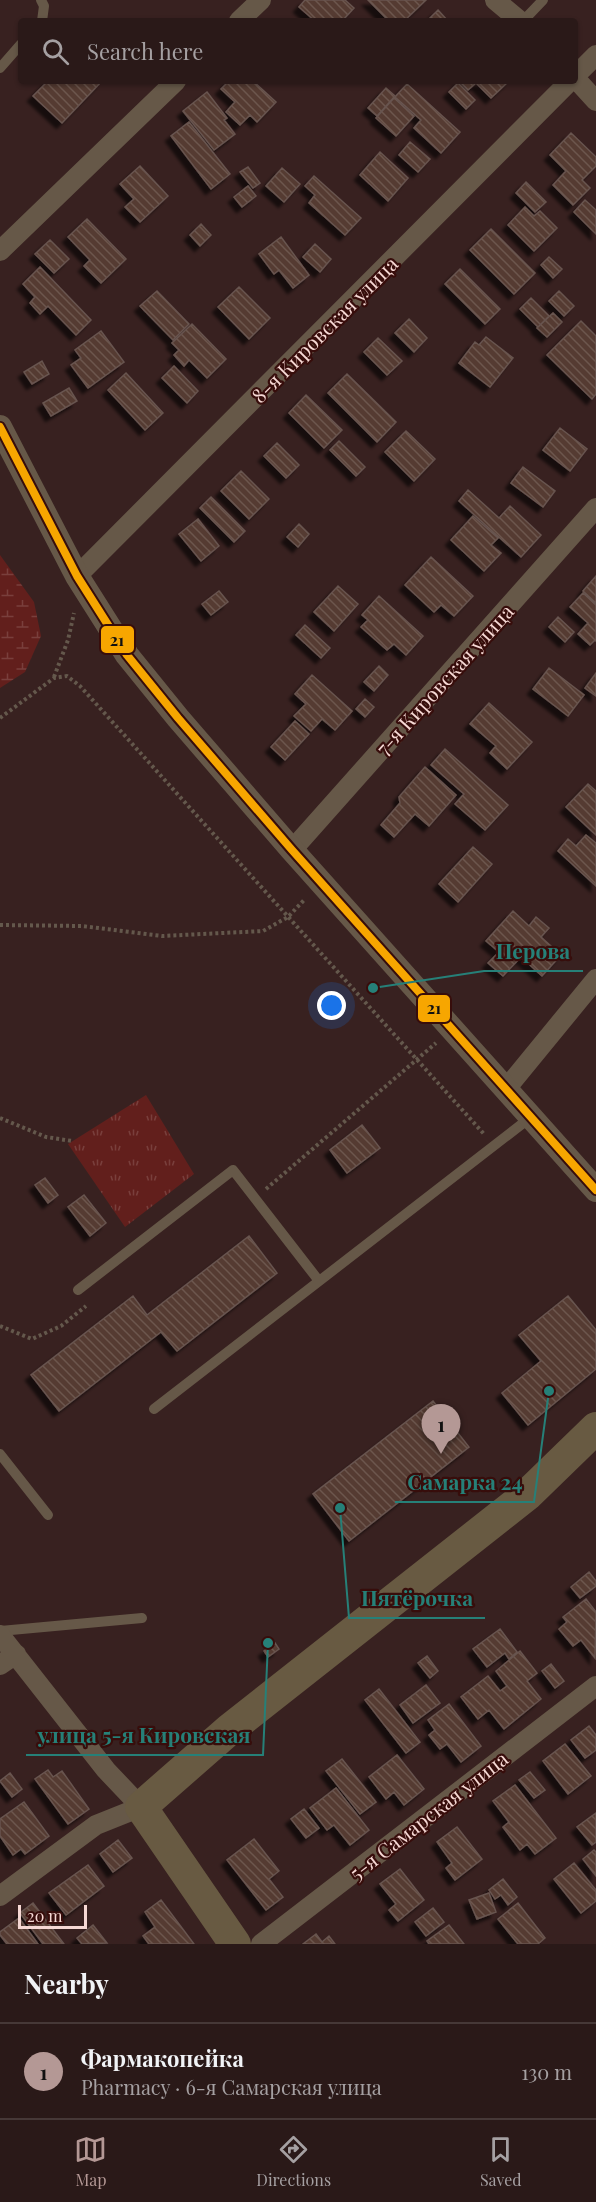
<!DOCTYPE html>
<meta charset="utf-8">
<style>
body{margin:0;font-family:"Playfair Display",serif;background:#322221;color:#f1f3f6}
.scale{position:absolute;left:18px;bottom:15px;width:69px;box-sizing:border-box;padding-left:6px;border:3px solid #f6d8d4;border-top:0;font-size:16px;line-height:21px;white-space:nowrap;color:#f6d8d4;-webkit-text-stroke:4px #370d0b;paint-order:stroke}
.you{position:absolute;left:332px;top:1006px;width:21px;height:21px;margin:-15px;border:4px solid #fff;border-radius:50%;background:#1a73e8;box-shadow:0 0 0 9px #1a73e833}
.badge{display:grid;place-items:center;width:39px;height:39px;border-radius:50%;background:#b49895;color:#111;font-size:20px;font-weight:700}
.pin{position:absolute;translate:-50% -50px;filter:drop-shadow(0 2px 3px #0008)}
.pin::after{content:'';position:absolute;top:32px;width:21px;height:18px;background:inherit;clip-path:polygon(0 0,100% 0,50% 100%)}
.list{margin:0;padding:0;list-style:none}
h2{display:flex;justify-content:space-between;align-items:center;height:78px;margin:0;padding:0 24px;font-size:26px}
h2 small{font-size:20px;font-weight:400;color:#a5a0a2}
.list li{display:grid;grid-template-columns:39px 1fr auto;gap:18px;align-items:center;box-sizing:border-box;height:96px;padding:0 24px;border-top:2px solid #463837}
.list b{display:block;font-size:22px;white-space:nowrap}
.list p{margin:0;font-size:20px;white-space:nowrap;color:#a5a0a2}
.list em{font-size:20px;font-style:normal;color:#a5a0a2}
.icon{flex:none;width:33px;height:33px;fill:none;stroke:currentColor;stroke-width:2;stroke-linecap:round;stroke-linejoin:round}
.map{position:relative;flex:none;width:596px;height:1944px;overflow:hidden}
.search{position:absolute;background:#2a1918;box-shadow:0 2px 4px #0004;left:18px;right:18px;top:18px;height:66px;display:flex;align-items:center;gap:15px;box-sizing:border-box;padding:0 21px;border-radius:6px;color:#a5a0a2;font-size:22px}
.sheet{height:174px;background:#2a1918}
nav{display:flex;justify-content:space-around;align-items:center;box-sizing:border-box;height:84px;border-top:2px solid #463837;background:#2a1918;font-size:16px;color:#a5a0a2}
nav a{display:grid;justify-items:center;gap:3px}
nav .on{color:#b49895}
.map>svg:first-child{display:block}
.wetland{fill:url(#wetland-marsh)}
.park{fill:url(#park-tufts)}
.building{fill:url(#building-back-hatch);stroke:#68544f;stroke-width:1.5;filter:url(#shadow)}
.lines{fill:none;stroke-linecap:round;stroke-linejoin:round}
.path{stroke:#64584c;stroke-width:4;stroke-dasharray:3 3;stroke-linecap:butt}
.service{stroke:#665848;stroke-width:10}
.minor{stroke:#665848;stroke-width:20}
.tertiary{stroke:#665848;stroke-width:24}
.primary{stroke:#685a42;stroke-width:32}
.bus-1-casing{stroke:#370d0b;stroke-width:12}
.bus-1{stroke:#f7a600;stroke-width:8}
.labels{text-anchor:middle;dominant-baseline:central;stroke-width:4.5;stroke-linejoin:round;paint-order:stroke}
.street-label{font-size:20px;fill:#f6d8d4;stroke:#370d0b}
.leader{fill:none;stroke:#268078;stroke-width:2}
.callout-dot{fill:#268078;stroke:#370d0b;stroke-width:2}
.callout-label{font-size:21px;text-anchor:middle;font-weight:bold;fill:#268078;stroke:#370d0b;stroke-width:4.5;stroke-linejoin:round;paint-order:stroke}
.line-badge{stroke:#370d0b;stroke-width:2}
.pale-badge-label{font-size:16px;text-anchor:middle;font-weight:bold;fill:#111}
</style>
<div class="map">
<svg width="596" height="1944" viewBox="0 0 596 1944">
<defs>
<pattern id="wetland-marsh" width="20" height="14" patternUnits="userSpaceOnUse" patternTransform="scale(1.5)"><rect width="20" height="14" fill="#621f1c"/><path d="M1 5h8M5 5V1M11 12h8M15 12V8" fill="none" stroke="#793f3c"/></pattern>
<pattern id="park-tufts" width="24" height="20" patternUnits="userSpaceOnUse" patternTransform="scale(1.5)"><rect width="24" height="20" fill="#621f1c"/><path d="M3 7l-1-3M5 7V3M7 7l1-3M15 17l-1-3M17 17v-4M19 17l1-3" fill="none" stroke="#793f3c"/></pattern>
<pattern id="building-back-hatch" width="6" height="6" patternUnits="userSpaceOnUse" patternTransform="scale(1.5)"><rect width="6" height="6" fill="#543b31"/><path d="M-1 5l2 2M0 0l6 6M5-1l2 2" fill="none" stroke="#6d574e"/></pattern>
<filter id="shadow"><feDropShadow dx="-5.5" dy="5.5" stdDeviation="1.5" flood-color="#0009"/></filter>
</defs>
<rect width="100%" height="100%" fill="#382120"/>
<path class="wetland" d="M0 555 34 602 41 636 25 672 0 688Z"/>
<path class="park" d="M146 1095 194 1174 125 1227 68 1144Z"/>
<path class="building" d="M305 0H345L354 8 342 21H315L299 7Z
M368 0H426L404 21H389Z
M438 10 448 21H427Z
M48 81H102L62 123 33 96Z
M229 81H253L276 102 257 122 250 115 240 125 226 112 235 102 221 89Z
M459 81H509L491 98 476 83 468 90Z
M458 83 475 100 466 109 449 92Z
M407 84 460 132 441 153 414 128 421 120 395 97Z
M386 88 395 96 377 116 368 108Z
M207 92 227 118 224 120 235 134 214 150 183 111Z
M394 98 414 116 396 136 376 118Z
M189 122 230 174 211 189 171 136Z
M571 133 596 157V166L582 180 590 188 573 205 553 185 566 171 550 155Z
M410 142 430 159 418 172 399 155Z
M380 152 408 178 388 201 360 175Z
M140 166 168 196 140 222 125 207 134 199 120 184Z
M248 167 260 183 253 188 240 172Z
M282 168 300 184 284 202 266 186Z
M314 176 361 218 345 235 309 203 315 195 305 186Z
M526 182 546 202 535 212 516 193Z
M248 186 256 196 242 207 234 197Z
M585 200 596 210V234L574 212Z
M525 207 534 216 540 211 557 228 534 251 508 225Z
M87 219 126 259 101 283 84 266 90 260 68 237Z
M201 224 211 235 200 246 190 235Z
M491 229 535 273 514 294 470 250Z
M281 237 309 275 293 288 279 270 274 274 259 254Z
M50 240 69 259 54 273 35 254Z
M315 244 331 259 320 272 303 257Z
M549 257 562 269 553 278 541 265Z
M40 267 91 320 76 335 48 306 40 314 30 303 35 297 23 284Z
M460 269 500 309 485 324 445 284Z
M239 287 270 318 249 339 218 307Z
M157 291 189 324 173 340 140 306Z
M559 291 574 306 564 316 549 301Z
M531 298 549 316 538 327 520 309Z
M553 313 562 322 547 337 537 328Z
M409 319 427 338 414 352 395 333Z
M581 321 596 336V394L592 399 547 355Z
M192 324 226 359 207 378 189 360 184 366 174 355 179 350 172 343Z
M101 331 124 362 88 388 71 365 81 358 75 350Z
M486 337 513 358 490 387 459 363 475 342 479 345Z
M378 338 402 361 387 375 364 352Z
M42 361 49 374 32 384 24 372Z
M174 366 198 391 187 403 162 378Z
M126 373 163 413 145 430 108 390Z
M347 374 396 422 377 442 328 393Z
M69 388 77 401 51 416 43 403Z
M306 395 342 430 324 448 289 413Z
M560 428 587 449 570 471 543 450Z
M406 431 435 459 414 481 385 452Z
M339 441 365 467 356 476 330 450Z
M277 443 299 465 286 478 264 456Z
M523 467 555 491 543 507 511 483Z
M241 471 269 499 249 519 221 491Z
M468 490 499 518 510 506 541 535 521 557 459 501Z
M211 497 245 531 234 542 200 508Z
M473 516 498 538 491 545 501 553 484 571 451 540Z
M198 519 219 546 201 561 179 534Z
M299 524 309 534 298 547 287 537Z
M431 557 473 596 454 616 441 605 434 612 405 585Z
M596 576V603L583 591Z
M338 586 358 604 334 631 314 612Z
M219 591 228 602 211 615 202 604Z
M583 593 596 605V641L595 640 590 645 578 634 588 623 570 607Z
M379 596 423 636 406 655 394 644 387 650 361 627 368 620 362 615Z
M558 617 574 632 565 642 549 627Z
M305 625 330 648 321 658 296 635Z
M379 666 388 675 374 691 364 682Z
M549 668 584 695 568 716 533 689Z
M596 673V696L585 688Z
M312 675 352 711 335 730 322 719 311 731 294 716 306 704 295 694Z
M365 699 374 707 365 717 356 709Z
M489 703 532 742 507 769 490 753 496 746 470 724Z
M295 721 309 734 285 760 271 747Z
M445 749 508 805 485 830 455 804 464 794 431 765Z
M425 767 456 795 429 826 415 814 394 837 381 825 400 803 399 797Z
M588 784 596 791V835L566 807Z
M586 835 596 843V886L558 851 568 839 576 846Z
M473 847 492 864 458 902 439 884Z
M513 911 529 926 536 917 549 928 541 937 561 955 542 976 521 957 503 976 488 963 499 952 486 941Z
M362 1125 380 1148 347 1173 330 1150Z
M45 1178 58 1195 48 1203 35 1185Z
M84 1195 106 1223 90 1236 68 1207Z
M249 1236 277 1273 177 1351 161 1332 59 1411 31 1375 133 1296 147 1315Z
M568 1296 596 1330V1369L528 1425 502 1393 541 1361 519 1335Z
M433 1401 469 1447 349 1541 313 1494Z
M589 1572 596 1581V1586L580 1598 571 1587Z
M586 1599 596 1612 595 1658 581 1640 573 1646 559 1629 567 1622 563 1617Z
M500 1629 517 1652 509 1659 505 1653 487 1667 473 1649Z
M275 1643 279 1649 268 1657 264 1651Z
M520 1651 537 1673 527 1681 541 1699 504 1729 489 1710 478 1719 461 1697 488 1676 500 1691 507 1686 496 1671Z
M427 1656 438 1671 430 1678 418 1663Z
M551 1664 564 1681 555 1688 542 1671Z
M426 1685 440 1703 413 1723 400 1705Z
M379 1689 420 1742 406 1753 365 1700Z
M449 1704 481 1746 461 1762 447 1744 440 1749 429 1735 435 1730 428 1720Z
M589 1726 596 1735V1750L585 1758 571 1740Z
M565 1744 591 1776 568 1794 543 1761Z
M397 1755 424 1789 404 1805 394 1792 386 1799 369 1777Z
M342 1759 376 1802 360 1814 326 1771Z
M48 1770 53 1777 62 1771 89 1809 68 1824 35 1779Z
M530 1772 545 1790 534 1798 519 1780Z
M10 1773 22 1789 12 1797 0 1781Z
M515 1785 556 1838 535 1854 527 1844 520 1850 503 1827 509 1822 493 1801Z
M336 1788 369 1830 350 1845 334 1825 327 1830 310 1808Z
M24 1802 49 1836 25 1854 21 1849 13 1855 0 1836V1819Z
M304 1809 319 1828 306 1838 291 1819Z
M596 1813V1842L592 1845 577 1827Z
M457 1827 482 1859 455 1880 446 1868 452 1863 437 1842Z
M254 1839 279 1871 269 1879 283 1897 266 1910 227 1860Z
M118 1840 132 1858 113 1872 100 1854Z
M594 1850 596 1852V1876L583 1859Z
M574 1863 596 1890V1901L581 1913 554 1879Z
M88 1865 104 1886 66 1915 49 1893Z
M400 1869 424 1900 398 1921 389 1910 396 1904 380 1884Z
M503 1879 517 1897 508 1905 501 1895 495 1899 489 1890Z
M489 1893 496 1912 477 1919 469 1900Z
M161 1900 194 1944H149L143 1936 155 1927 145 1912Z
M33 1903 64 1944H43L20 1913Z
M518 1903 545 1938 538 1944H518L498 1919Z
M433 1908 444 1922 426 1936 415 1922Z
M19 1918 38 1944H7L0 1935V1932Z
M93 1925 107 1943 82 1944 77 1938Z
M449 1925 464 1944H429L427 1941Z
M316 1934 322 1942 329 1936 335 1944H303Z"/>
<g class="lines">
<path class="path" d="M54 677 68 640 74 613
M0 718 54 678 67 676 80 686 484 1134
M0 925 82 926 162 936 263 931 288 917 305 899
M0 1118 46 1137 72 1141
M266 1189 436 1043
M0 1326 32 1339 61 1326 86 1306"/>
<path class="service" d="M41 0 44 6 42 21
M523 21 543 0
M0 68 21 44
M78 1290 233 1170 319 1281
M154 1409 531 1117
M0 1454 48 1515
M0 1631 142 1618"/>
<path class="minor" d="M495 0 520 21
M239 21 261 0
M575 76 596 55
M575 78 596 101
M0 251 176 81
M77 576 570 81
M292 850 596 508
M506 1089 596 979
M0 1635 106 1770 141 1807 96 1825 0 1896
M0 1665 16 1654
M261 1944 596 1686"/>
<path class="tertiary" d="M0 427 77 576 127 655 178 718 292 850 596 1190"/>
<path class="primary" d="M235 1944 141 1807 230 1729 527 1495 596 1428"/>
<defs>
<path id="bus-1" d="M0 427 77 576 127 655 178 718 292 850 596 1190"/>
</defs>
<use href="#bus-1" class="bus-1-casing"/>
<use href="#bus-1" class="bus-1"/>
</g>
<g class="labels">
<g class="street-label">
<text transform="translate(324 329) rotate(-45)">8-я Кировская улица</text>
<text transform="translate(444 679) rotate(-48)">7-я Кировская улица</text>
<text transform="translate(428 1815) rotate(-38)">5-я Самарская улица</text>
</g>
</g>
<path class="leader" d="M373 988L484 971H583M549 1391L534 1502H395M340 1508L349 1618H485M268 1643L263 1755H26"/>
<g class="callout-dot">
<circle cx="373" cy="988" r="6"/>
<circle cx="549" cy="1391" r="6"/>
<circle cx="340" cy="1508" r="6"/>
<circle cx="268" cy="1643" r="6"/>
</g>
<g class="callout-label">
<text x="533" y="959">Перова</text>
<text x="465" y="1490">Самарка 24</text>
<text x="417" y="1606">Пятёрочка</text>
<text x="144" y="1743">улица 5-я Кировская</text>
</g>
<g class="line-badge">
<rect x="100" y="625" width="35" height="29" rx="6" fill="#f7a600"/>
<rect x="417" y="994" width="34" height="29" rx="6" fill="#f7a600"/>
</g>
<g class="pale-badge-label">
<text x="117" y="646">21</text>
<text x="434" y="1014">21</text>
</g>
</svg>
<div class="scale">20 m</div>
<div class="you"></div>
<div class="pin badge" style="left:441px;top:1454px">1</div>
<div class="search"><svg class="icon" aria-label="search" viewBox="0 0 24 24"><circle cx="10" cy="10" r="6"/><path d="M15 15l6 6"/></svg>Search here</div>
</div>
<section class="sheet">
<h2>Nearby<small></small></h2>
<ul class="list">
<li><span class="badge">1</span><div><b>Фармакопейка</b><p>Pharmacy · 6-я Самарская улица</p></div><em>130 m</em></li>
</ul>
</section>
<nav>
<a class="on"><svg class="icon" aria-label="map" viewBox="0 0 24 24"><path d="M3 6l6-2 6 2 6-2v14l-6 2-6-2-6 2zM9 4v14M15 6v14"/></svg>Map</a>
<a><svg class="icon" aria-label="directions" viewBox="0 0 24 24"><path d="M12 3l9 9-9 9-9-9zM9 14v-3h6M13 9l2 2-2 2"/></svg>Directions</a>
<a><svg class="icon" aria-label="saved" viewBox="0 0 24 24"><path d="M7 4h10v16l-5-4-5 4z"/></svg>Saved</a>
</nav>
